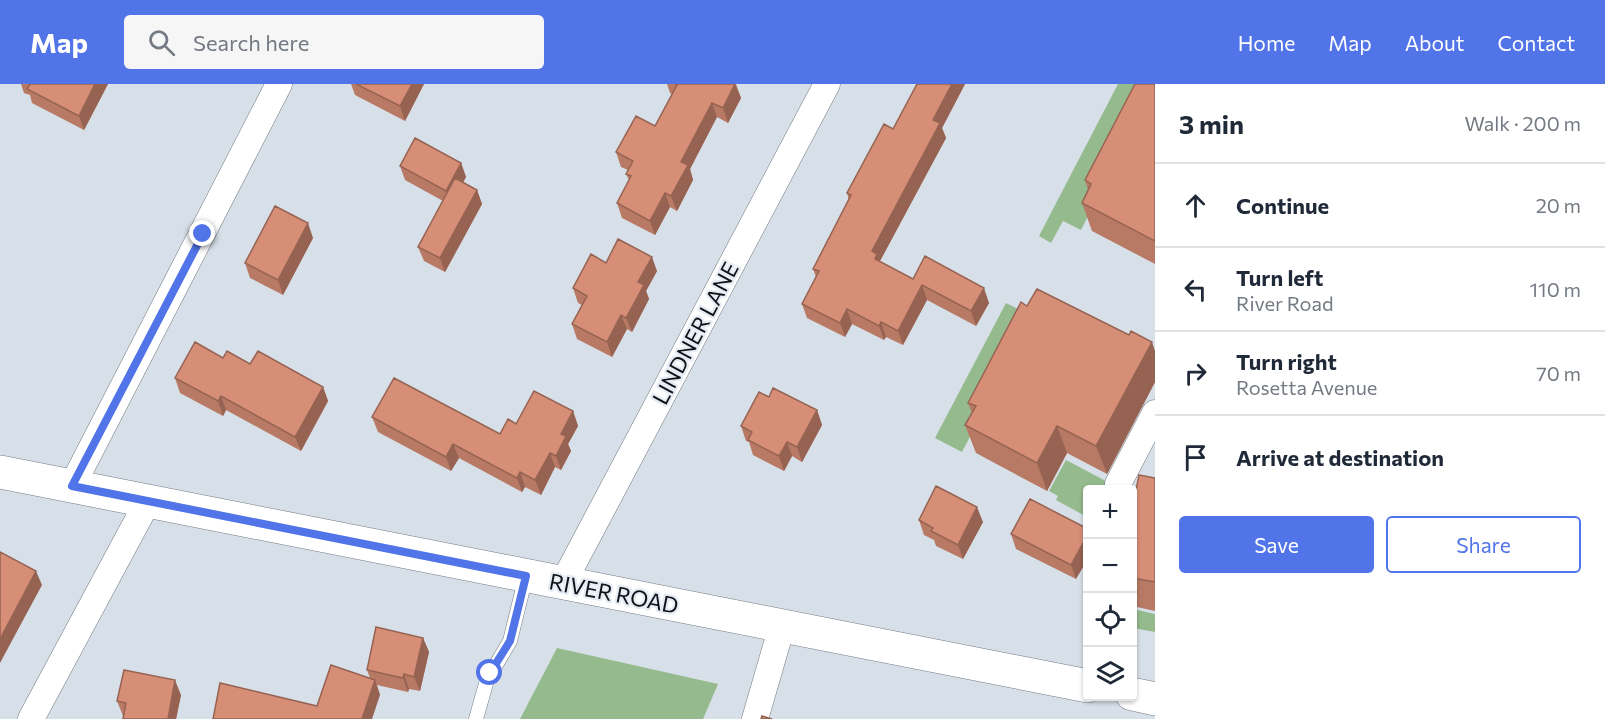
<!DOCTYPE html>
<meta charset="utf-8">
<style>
body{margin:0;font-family:Commissioner,sans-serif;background:#f6f6f7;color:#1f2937}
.controls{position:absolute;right:18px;bottom:18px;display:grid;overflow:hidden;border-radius:6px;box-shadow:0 2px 4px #0004}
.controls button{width:54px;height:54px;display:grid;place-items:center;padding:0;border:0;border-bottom:2px solid #e0e1e3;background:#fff;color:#1f2937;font:30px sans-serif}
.stop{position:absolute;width:18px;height:18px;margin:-14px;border:4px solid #5174e9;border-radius:50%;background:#fff}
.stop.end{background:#5174e9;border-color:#fff;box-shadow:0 2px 6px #0008}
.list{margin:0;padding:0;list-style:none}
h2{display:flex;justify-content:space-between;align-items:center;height:78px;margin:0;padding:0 24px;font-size:26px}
h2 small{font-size:20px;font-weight:400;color:#747a83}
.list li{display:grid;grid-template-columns:39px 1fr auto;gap:18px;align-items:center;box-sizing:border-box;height:84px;padding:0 24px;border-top:2px solid #e0e1e3}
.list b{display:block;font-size:22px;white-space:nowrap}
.list p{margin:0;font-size:20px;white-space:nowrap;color:#747a83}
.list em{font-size:20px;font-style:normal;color:#747a83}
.actions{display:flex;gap:12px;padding:18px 24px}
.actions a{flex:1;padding:14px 0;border:2px solid #5174e9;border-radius:6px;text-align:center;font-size:21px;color:#5174e9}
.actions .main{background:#5174e9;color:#fff}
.icon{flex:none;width:33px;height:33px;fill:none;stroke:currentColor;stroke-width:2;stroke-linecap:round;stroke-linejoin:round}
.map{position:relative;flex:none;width:1155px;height:635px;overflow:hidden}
header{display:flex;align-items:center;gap:36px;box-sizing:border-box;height:84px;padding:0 30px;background:#5174e9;color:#fff}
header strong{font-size:28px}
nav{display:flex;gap:33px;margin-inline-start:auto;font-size:21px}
.search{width:420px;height:54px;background:#f6f6f7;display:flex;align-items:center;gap:15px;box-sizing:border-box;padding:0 21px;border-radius:6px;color:#747a83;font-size:22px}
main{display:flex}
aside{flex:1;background:#fff}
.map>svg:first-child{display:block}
.green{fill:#95ba8d}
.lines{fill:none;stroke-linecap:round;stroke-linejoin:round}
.service-casing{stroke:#737a82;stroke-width:15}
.minor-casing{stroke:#737a82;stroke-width:27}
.primary-casing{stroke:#737a82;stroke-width:34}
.service{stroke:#fff;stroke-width:14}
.minor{stroke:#fff;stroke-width:26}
.primary{stroke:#fff;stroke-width:33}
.wall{fill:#b87a65}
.shaded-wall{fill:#966353}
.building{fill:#d68e76;stroke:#966353;stroke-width:1.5}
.route{stroke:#5174e9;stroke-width:8}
.labels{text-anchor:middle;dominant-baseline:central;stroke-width:4.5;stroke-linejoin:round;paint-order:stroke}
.street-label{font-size:22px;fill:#101215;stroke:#e5ecf5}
</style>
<header>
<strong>Map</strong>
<div class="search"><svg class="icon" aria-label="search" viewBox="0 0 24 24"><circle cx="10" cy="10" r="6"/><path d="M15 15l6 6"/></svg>Search here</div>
<nav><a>Home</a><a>Map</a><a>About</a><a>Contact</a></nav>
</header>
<main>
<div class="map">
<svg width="1155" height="635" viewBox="0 0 1155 635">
<rect width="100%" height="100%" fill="#d7dfe8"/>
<path class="green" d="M1118 0H1155L1081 146 1063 137 1051 159 1039 152Z
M1006 219 1032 232 962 368 935 354Z
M1066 376 1121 405 1088 406 1087 433 1056 416 1058 412 1049 407Z
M1133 525 1155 530V548L1133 544Z
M557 564 718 600 703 635H520Z"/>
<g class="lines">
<defs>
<path id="service" d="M476 635 487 596 510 557 526 492"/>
<path id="minor" d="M1118 400 1155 329
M72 402 279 0
M563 499 827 0
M31 635 148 417
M755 635 782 542"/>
<path id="primary" d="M0 388 1088 602
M1132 610 1155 615"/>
</defs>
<use href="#service" class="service-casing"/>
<use href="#minor" class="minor-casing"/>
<use href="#primary" class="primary-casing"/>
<use href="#service" class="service"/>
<use href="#minor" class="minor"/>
<use href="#primary" class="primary"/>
</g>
<path class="wall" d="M21 0H108L84 46 32 19 30 11 24 9Z
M351 0H424L405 37 355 11Z
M667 0H736L741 14 728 39 717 33 690 85 693 96 677 127 670 123 655 151 622 134 617 119 629 96 626 90 628 86 621 83 616 68 655 42 672 10 670 9Z
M916 0H965L942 44 946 54 880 177 913 195 989 219 976 242 927 216 903 261 886 253 884 256 852 240 845 253 807 234 802 220 816 193 813 185 849 116 847 109 893 45 917 0Z
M1155 0V180L1092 147 1082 119 1088 106 1085 96Z
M461 79 466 93 463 98 477 106 482 120 445 188 424 177 418 163 443 117 405 96 400 82Z
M313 154 283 211 250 194 245 179Z
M606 179 657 187 646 207 649 215 632 248 627 245 612 273 577 255 572 240 582 221 578 219 573 204Z
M1027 222 1155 267V298L1107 390 1067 369 1047 407 976 369 965 341 972 329 968 319Z
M223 274 250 280 323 303 328 317 301 367 226 326 223 332 180 309 175 294Z
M769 313 817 326 822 341 802 378 792 372 784 387 753 371 749 358 746 357 741 342Z
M573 327 578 342 568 360 571 367 561 386 555 383 541 411 525 403 522 408 459 374 451 387 378 348 372 333 500 350 516 340Z
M1155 394V527L1137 523 1133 514 1132 415 1134 416Z
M919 436 983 438 963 475 936 462 934 456 924 451Z
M1088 445 1076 495 1016 465 1011 450Z
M423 554 429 568 420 607 409 605 408 608 377 601 380 611 317 622 370 594 367 586Z
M181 611 176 635H123V632L117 617Z"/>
<path class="shaded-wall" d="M95 0H108L84 46 79 32Z
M412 0H424L405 37 400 22Z
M735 0 741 14 728 39 723 24Z
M952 0H965L942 44 946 54 880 177V189L872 167 933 36Z
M712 19 717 33 690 85 693 96 677 127 671 112 681 78Z
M461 79 466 93 451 121 446 107Z
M477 106 482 120 445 188 440 174Z
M665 109 670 123 655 151 650 137Z
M308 139 313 154 283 211 278 196Z
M652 173 657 187 646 207 649 215 632 248 626 234 638 198Z
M922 201 927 216 903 261 898 247Z
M984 204 989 219 976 242 971 227Z
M847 225 852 240 845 253 840 239Z
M621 231 627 245 612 273 607 258Z
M881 238 886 253 884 256 879 242Z
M1152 258 1155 267V298L1107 390 1096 362Z
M323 303 328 317 301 367 295 353Z
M221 312 226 326 223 332 218 317Z
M817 326 822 341 802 378 797 363Z
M573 327 578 342 568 360 571 367 561 386 556 372 561 350Z
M1057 342 1067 369 1047 407 1037 379Z
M787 358 792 372 784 387 779 372Z
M453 360 459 374 451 387 446 373Z
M550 369 555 383 541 411 535 396Z
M520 388 525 403 522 408 517 394Z
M977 423 983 438 963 475 958 461Z
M1088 450V475L1076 495 1071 481Z
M36 487 42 501 0 579V555Z
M423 554 429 568 420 607 414 593Z
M404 590 409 605 408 608 403 594Z
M175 596 181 611 176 635H168Z
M375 596 380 611 372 635H362Z"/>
<path class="building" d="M30 0H95L79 32 27 5Z
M356 0H412L400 22Z
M675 0H735L723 24 712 19 681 78 688 81 671 112 665 109 650 137 617 119 631 92 626 90 633 77 616 68 636 32 655 42 677 1Z
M917 0H952L933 36 940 39 872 167 877 170 875 175 913 195 925 172 984 204 971 227 922 201 898 247 881 238 879 242 847 225 840 239 802 220 819 187 813 185 851 111 847 109 884 40 893 45Z
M1135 0H1155V157L1082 119 1091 100 1085 96Z
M415 54 461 79 446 107 400 82Z
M455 94 477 106 440 174 418 163Z
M275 122 308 139 278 196 245 179Z
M618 155 652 173 638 198 644 201 626 234 621 231 607 258 572 240 587 212 573 204 591 170 606 179Z
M1037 205 1129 251 1131 247 1152 258 1096 362 1057 342 1037 379 965 341 976 322 968 319 987 283 1021 218 1027 222Z
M195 258 223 274 227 267 250 280 258 267 323 303 295 353 221 312 218 317 175 294Z
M394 294 500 350 508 335 516 340 534 307 573 327 561 350 566 352 556 372 550 369 535 396 520 388 517 394 453 360 446 373 372 333Z
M773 304 817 326 797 363 787 358 779 372 748 356 752 348 741 342 759 308 769 313Z
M1139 391 1155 394V498L1132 494V415L1134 416Z
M936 402 977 423 958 461 931 447 933 444 919 436Z
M1030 415 1088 445V450L1071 481 1011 450Z
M0 468 36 487 0 555Z
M376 543 423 554 414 593 404 590 403 594 367 586Z
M331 581 375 596 362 635H213L220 599 317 622Z
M124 586 175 596 168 635H123L126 619 117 617Z
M762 632 772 635H761Z"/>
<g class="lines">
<path class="route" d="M203 150 72 402 526 492 510 557 490 589"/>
</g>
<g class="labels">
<g class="street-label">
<text transform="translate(695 249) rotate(-62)">LINDNER LANE</text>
<text transform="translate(614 509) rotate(11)">RIVER ROAD</text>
</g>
</g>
</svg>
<div class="controls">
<button>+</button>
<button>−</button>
<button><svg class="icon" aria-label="locate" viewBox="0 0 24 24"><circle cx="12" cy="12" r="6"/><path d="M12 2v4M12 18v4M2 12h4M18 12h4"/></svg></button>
<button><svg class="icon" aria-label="layers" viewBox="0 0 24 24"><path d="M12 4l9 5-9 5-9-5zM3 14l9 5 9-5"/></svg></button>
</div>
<div class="stop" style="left:490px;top:589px"></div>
<div class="stop end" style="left:203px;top:150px"></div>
</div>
<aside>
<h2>3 min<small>Walk · 200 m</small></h2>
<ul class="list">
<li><svg class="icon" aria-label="ahead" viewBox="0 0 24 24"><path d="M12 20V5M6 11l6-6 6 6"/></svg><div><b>Continue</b></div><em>20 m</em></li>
<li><svg class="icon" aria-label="left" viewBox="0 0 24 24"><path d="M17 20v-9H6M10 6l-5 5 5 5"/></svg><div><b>Turn left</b><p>River Road</p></div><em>110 m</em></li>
<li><svg class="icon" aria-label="right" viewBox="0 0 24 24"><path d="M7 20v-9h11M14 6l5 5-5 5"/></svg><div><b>Turn right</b><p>Rosetta Avenue</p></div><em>70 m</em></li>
<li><svg class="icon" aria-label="arrive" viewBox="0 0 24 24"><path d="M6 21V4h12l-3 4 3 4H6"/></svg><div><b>Arrive at destination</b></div></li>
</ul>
<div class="actions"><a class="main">Save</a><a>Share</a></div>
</aside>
</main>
